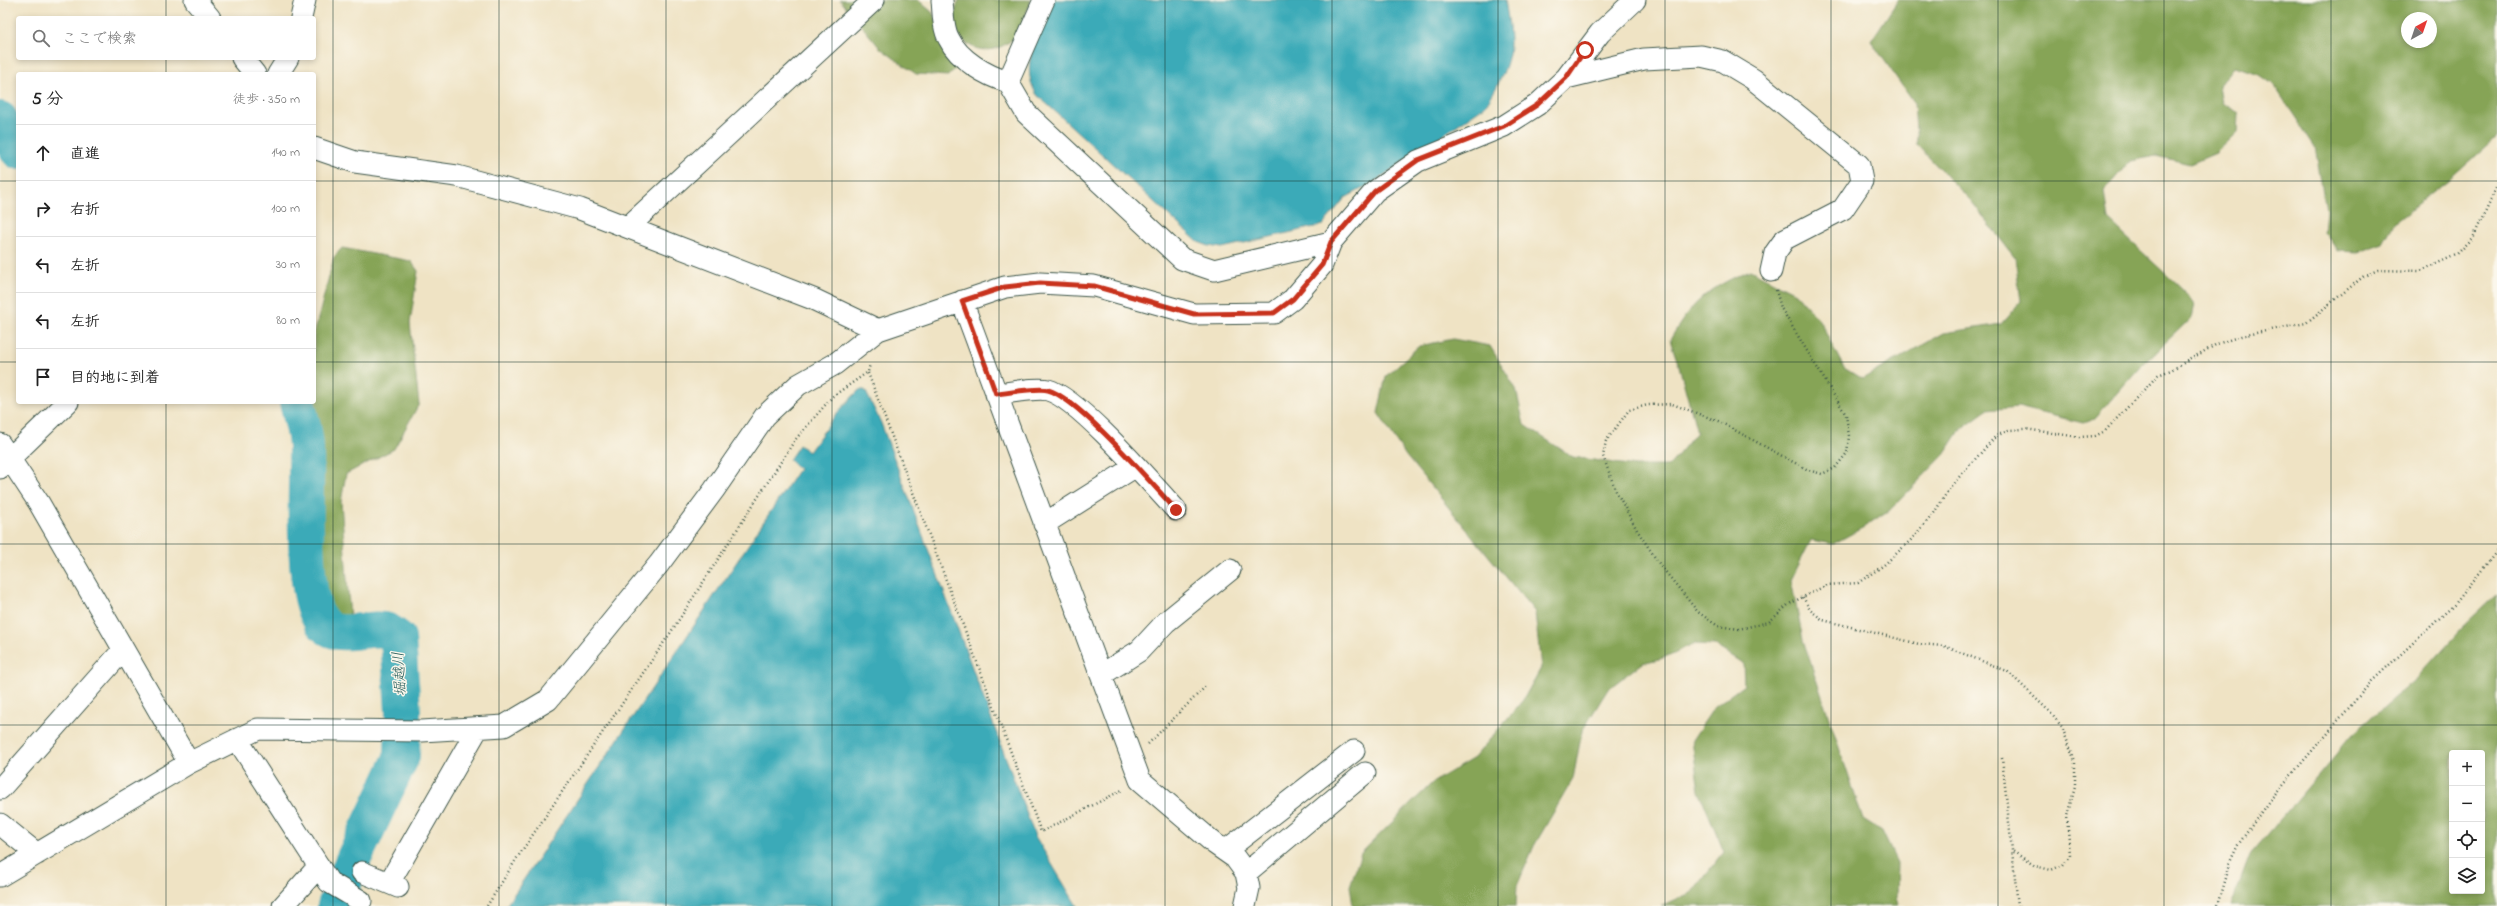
<!DOCTYPE html>
<html lang="ja">
<meta charset="utf-8">
<style>
body{margin:0;font-family:"Indie Flower","Klee One",sans-serif;background:#f6f6f6;color:#222}
.controls{position:absolute;right:12px;bottom:12px;display:grid;overflow:hidden;border-radius:4px;box-shadow:0 2px 6px #0003}
.controls button{width:36px;height:36px;display:grid;place-items:center;padding:0;border:0;border-bottom:1px solid #e0e0e0;background:#fff;color:#222;font:20px sans-serif}
.compass{position:absolute;left:2401px;top:12px;width:36px;height:36px;border-radius:50%;background:#fff;box-shadow:0 2px 6px #0003;rotate:40deg}
.stop{position:absolute;width:12px;height:12px;margin:-9px;border:3px solid #c8321e;border-radius:50%;background:#fff}
.stop.end{background:#c8321e;border-color:#fff;box-shadow:0 1px 4px #0008}
.list{margin:0;padding:0;list-style:none}
h2{display:flex;justify-content:space-between;align-items:center;height:52px;margin:0;padding:0 16px;font-size:17px}
h2 small{font-size:13px;font-weight:400;color:#767676}
.list li{display:grid;grid-template-columns:26px 1fr auto;gap:12px;align-items:center;box-sizing:border-box;height:56px;padding:0 16px;border-top:1px solid #e0e0e0}
.list b{display:block;font-size:15px;white-space:nowrap}
.list em{font-size:13px;font-style:normal;color:#767676}
.icon{flex:none;width:22px;height:22px;fill:none;stroke:currentColor;stroke-width:2;stroke-linecap:round;stroke-linejoin:round}
.map{position:relative;flex:none;width:2497px;height:906px;overflow:hidden}
.search{position:absolute;background:#fff;box-shadow:0 2px 6px #0003;left:16px;top:16px;width:300px;height:44px;display:flex;align-items:center;gap:10px;box-sizing:border-box;padding:0 14px;border-radius:4px;color:#767676;font-size:15px}
.panel{position:absolute;background:#fff;box-shadow:0 2px 6px #0003;left:16px;top:72px;width:300px;height:332px;border-radius:4px}
.map>svg:first-child{display:block}
.forest{fill:#86a456;stroke:#527045;fill-rule:evenodd}
.water{fill:#3aaab8;stroke:#2c7476}
.lines{fill:none;stroke-linecap:round;stroke-linejoin:round}
.river{stroke:#3aaab8;stroke-width:36}
.street-casing{stroke:#3e564a;stroke-width:23}
.path{stroke:#3e564a;stroke-width:2.5;stroke-dasharray:1 3;stroke-linecap:butt}
.street{stroke:#fff;stroke-width:21}
.route{stroke:#c8321e;stroke-width:5}
.grid{fill:none;stroke:#1f3d34;stroke-width:1;stroke-opacity:0.55}
.labels{text-anchor:middle;dominant-baseline:central;stroke-width:3;stroke-linejoin:round;paint-order:stroke}
.water-label{font-size:15px;font-style:italic;fill:#275e5c;stroke:#fbf7ec}
</style>
<div class="map">
<svg width="2497" height="906" viewBox="0 0 2497 906">
<rect width="100%" height="100%" fill="#fbf7ec"/>
<filter id="ink" filterUnits="userSpaceOnUse"><feTurbulence type="fractalNoise" baseFrequency=".025" numOctaves="2"/><feDisplacementMap in="SourceGraphic" scale="8" xChannelSelector="R" yChannelSelector="G"/><feConvolveMatrix kernelMatrix="1 2 1 2 8 2 1 2 1" color-interpolation-filters="sRGB"/></filter>
<filter id="wash" filterUnits="userSpaceOnUse"><feTurbulence type="fractalNoise" baseFrequency=".012" numOctaves="4" result="noise"/><feDisplacementMap in="SourceGraphic" scale="16" xChannelSelector="R" yChannelSelector="G"/><feGaussianBlur stdDeviation="0.9" result="paint"/><feColorMatrix in="noise" values="0 0 0 0 0 0 0 0 0 0 0 0 0 0 0 0 0 1.4 0 .05"/><feComposite in="paint" operator="in"/></filter>
<g filter="url(#wash)">
<rect width="100%" height="100%" fill="#efe3c4"/>
<path class="forest" d="M840 0H918L932 12 955 55 957 67 948 76 916 74 880 48Z
M959 0H1031C1027 10 1023 29 1015 37 984 67 941 40 959 0Z
M1898 0H2497V137L2448 181 2395 222 2383 243 2358 252 2338 251 2324 232 2326 210 2315 147 2274 85 2260 75 2233 67 2219 85 2222 103 2239 113 2238 132 2216 153 2190 164 2156 156 2130 161 2104 191 2108 220 2186 293 2194 304 2191 318 2140 367 2094 419 2083 423 2018 407 1987 410 1962 428 1944 455 1892 508 1864 527 1833 544 1811 540 1791 580 1803 640 1863 819 1882 831 1897 863 1896 898 1898 906H1661L1693 892 1724 852 1699 791 1692 740 1715 706 1744 685 1743 663 1715 645 1693 644 1663 658 1642 663 1608 689 1582 731 1573 779 1534 846 1517 886 1516 906H1353L1350 886 1361 853 1432 783 1474 758 1523 700 1541 668 1535 612 1406 456 1378 413 1386 376 1419 346 1453 339 1490 346 1516 389 1524 425 1573 457 1635 466H1669L1697 432 1679 366 1670 340C1693 300 1708 289 1750 270L1795 293 1819 320 1844 368 1862 379 1944 333 2001 324 2021 301 2015 258 1972 202 1917 145 1914 103 1871 41ZM2407 18H2431V42H2407Z
M342 248 411 261 418 271 410 323 419 404 394 449 346 474 341 502 350 617 341 622 324 613 316 592 312 445 304 402H314V334L334 257Z
M2497 595V906H2231L2250 855 2353 734 2413 682 2462 628ZM2452 753H2482V891H2452Z"/>
<path class="water" d="M1054 0H1505C1507 13 1510 27 1510 40 1511 63 1497 88 1485 106L1371 184 1345 198 1323 225 1222 248 1209 246 1198 242 1037 95C1017 64 1041 31 1054 0Z
M859 390H865L881 423 1035 836 1077 906H506L799 469 789 460 799 445 809 452 836 414Z"/>
<g class="lines">
<path class="river" d="M0 119 18 151
M297 402C300 416 306 432 306 447 308 483 297 608 328 628 344 639 372 625 388 631 391 633 395 636 398 638L403 711 402 756 353 860 335 906"/>
</g>
</g>
<g filter="url(#ink)">
<g class="lines">
<defs>
<path id="street" d="M195 0 210 18
M942 0C943 11 943 29 949 39 959 60 987 76 1008 82
M1044 0 1008 82 1026 113 1182 259 1214 270 1331 242
M301 18 305 0
M242 58 255 74
M278 74 288 58
M1566 78 1644 59 1701 56 1723 61 1753 79 1859 165 1862 181 1843 209 1785 239 1775 253 1771 271
M314 148 355 162 457 176 580 209 813 299 878 330
M628 227 874 0
M962 301 1140 780 1215 844 1235 858 1246 873 1249 888 1245 906
M996 394C1009 393 1037 387 1048 390 1078 398 1152 484 1176 510
M0 444 39 503 189 763
M0 468 68 402
M1044 524 1136 466
M1101 675 1139 651 1166 622 1230 570
M237 739 329 882 361 901
M0 789 123 650
M0 824 37 854
M1225 851 1354 751
M362 872 398 887
M1246 873 1365 773
M0 876 189 763 258 729 422 731 504 726 548 700 659 564 714 490 765 416 798 385 835 364 878 330 1005 287 1040 283 1094 286 1194 314 1274 313 1293 299 1322 265 1331 242 1375 191 1418 161 1504 126 1537 105 1566 78 1600 33 1635 0
M389 883 478 728
M283 906 319 866"/>
</defs>
<use href="#street" class="street-casing"/>
<path class="path" d="M1776 290 1781 308 1846 415 1849 436 1847 453 1835 468 1822 474 1808 470 1718 421 1672 404 1648 405 1629 410 1606 441 1603 456 1616 491 1637 530 1660 565 1698 612 1718 626 1739 629 1769 622 1789 604 1827 585 1858 583 1884 565 1910 541 1934 513 1951 486 1996 436 2010 430 2025 429 2079 437 2095 436 2105 431 2158 375 2171 370 2217 344 2241 336 2306 323 2364 276 2378 270 2420 271 2456 255 2473 238 2497 186
M868 373 1041 832 1122 790
M1803 597 1810 610 1823 620 1919 644 1944 646 2007 671 2049 711 2062 727 2075 762V786L2067 816 2070 855 2063 865 2051 870 2035 866 2011 850
M1148 744 1206 686
M2002 758 2018 906
M487 906 517 858 671 632 795 440 833 396 868 372 870 364
M2217 906 2229 864 2238 845 2269 801 2372 681 2455 604 2497 551"/>
<use href="#street" class="street"/>
</g>
</g>
<g class="lines" filter="url(#ink)">
<path class="route" d="M1176 510C1152 484 1078 398 1048 390 1037 387 1009 393 996 394L962 301 1005 287 1040 283 1094 286 1194 314 1274 313 1293 299 1322 265 1331 242 1375 191 1418 160 1504 126 1537 105 1566 78 1585 50"/>
</g>
<path class="grid" d="M166 0V18M333 0V906M499 0V906M666 0V906M832 0V906M999 0V906M1165 0V906M1332 0V906M1498 0V906M1665 0V906M1831 0V906M1998 0V906M2164 0V906M2331 0V906M166 58V74M0 181H18M314 181H2497M0 362H18M314 362H2497M166 402V906M0 544H2497M0 725H2497"/>
<g class="labels">
<g class="water-label">
<text transform="translate(400 674) rotate(-94)">堀越川</text>
</g>
</g>
</svg>
<div class="controls">
<button>+</button>
<button>−</button>
<button><svg class="icon" aria-label="locate" viewBox="0 0 24 24"><circle cx="12" cy="12" r="6"/><path d="M12 2v4M12 18v4M2 12h4M18 12h4"/></svg></button>
<button><svg class="icon" aria-label="layers" viewBox="0 0 24 24"><path d="M12 4l9 5-9 5-9-5zM3 14l9 5 9-5"/></svg></button>
</div>
<svg class="compass" viewBox="-18 -18 36 36"><path d="M0-13l5 13h-10z" fill="#e53935"/><path d="M0 13l5-13h-10z" fill="#767676"/></svg>
<div class="stop" style="left:1585px;top:50px"></div>
<div class="stop end" style="left:1176px;top:510px"></div>
<div class="search"><svg class="icon" aria-label="search" viewBox="0 0 24 24"><circle cx="10" cy="10" r="6"/><path d="M15 15l6 6"/></svg>ここで検索</div>
<section class="panel">
<h2>5 分<small>徒歩 · 350 m</small></h2>
<ul class="list">
<li><svg class="icon" aria-label="ahead" viewBox="0 0 24 24"><path d="M12 20V5M6 11l6-6 6 6"/></svg><div><b>直進</b></div><em>140 m</em></li>
<li><svg class="icon" aria-label="right" viewBox="0 0 24 24"><path d="M7 20v-9h11M14 6l5 5-5 5"/></svg><div><b>右折</b></div><em>100 m</em></li>
<li><svg class="icon" aria-label="left" viewBox="0 0 24 24"><path d="M17 20v-9H6M10 6l-5 5 5 5"/></svg><div><b>左折</b></div><em>30 m</em></li>
<li><svg class="icon" aria-label="left" viewBox="0 0 24 24"><path d="M17 20v-9H6M10 6l-5 5 5 5"/></svg><div><b>左折</b></div><em>80 m</em></li>
<li><svg class="icon" aria-label="arrive" viewBox="0 0 24 24"><path d="M6 21V4h12l-3 4 3 4H6"/></svg><div><b>目的地に到着</b></div></li>
</ul>
</section>
</div>
